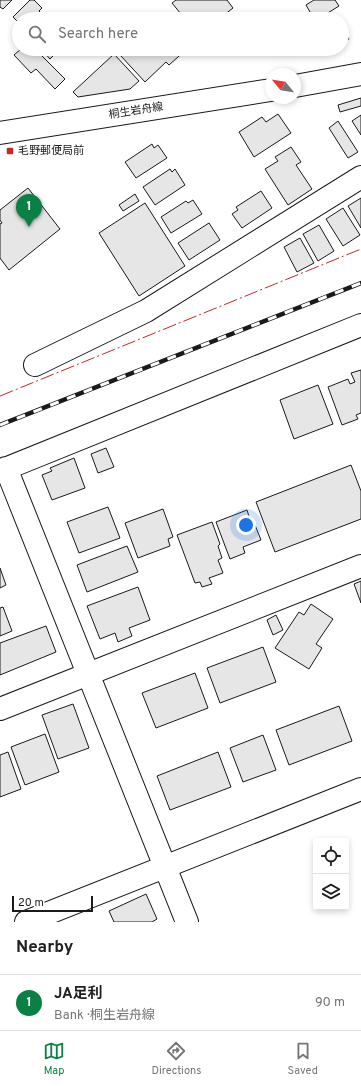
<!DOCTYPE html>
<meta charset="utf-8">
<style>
body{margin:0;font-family:Overpass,"Noto Sans JP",sans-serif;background:#f2f2f2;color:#202124}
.controls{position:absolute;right:12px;bottom:12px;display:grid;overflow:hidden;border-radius:4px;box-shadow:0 2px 6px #0003}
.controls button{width:36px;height:36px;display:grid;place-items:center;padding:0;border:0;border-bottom:1px solid #e0e0e0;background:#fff;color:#202124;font:20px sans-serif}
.compass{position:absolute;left:265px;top:68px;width:36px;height:36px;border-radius:50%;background:#fff;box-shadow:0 2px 6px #0003;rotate:300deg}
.scale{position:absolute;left:12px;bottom:10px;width:81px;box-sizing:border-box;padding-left:4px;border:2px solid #1a1a1a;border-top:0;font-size:11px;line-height:14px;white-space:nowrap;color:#1a1a1a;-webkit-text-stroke:3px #fff;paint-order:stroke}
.you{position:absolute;left:246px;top:525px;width:14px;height:14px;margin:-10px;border:3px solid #fff;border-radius:50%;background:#1a73e8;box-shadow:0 0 0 6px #1a73e833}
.badge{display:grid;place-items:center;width:26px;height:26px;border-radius:50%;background:#0b8043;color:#fff;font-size:13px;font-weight:700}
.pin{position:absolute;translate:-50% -33px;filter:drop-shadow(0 1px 2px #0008)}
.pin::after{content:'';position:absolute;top:21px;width:14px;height:12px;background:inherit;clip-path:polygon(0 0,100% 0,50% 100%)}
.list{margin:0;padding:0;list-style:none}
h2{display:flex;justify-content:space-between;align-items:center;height:52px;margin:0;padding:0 16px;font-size:17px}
h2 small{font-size:13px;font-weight:400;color:#757577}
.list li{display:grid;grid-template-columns:26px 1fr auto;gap:12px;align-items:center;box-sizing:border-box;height:56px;padding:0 16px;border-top:1px solid #e0e0e0}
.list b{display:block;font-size:15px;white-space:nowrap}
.list p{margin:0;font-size:13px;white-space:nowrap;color:#757577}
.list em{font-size:13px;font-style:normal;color:#757577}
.icon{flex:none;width:22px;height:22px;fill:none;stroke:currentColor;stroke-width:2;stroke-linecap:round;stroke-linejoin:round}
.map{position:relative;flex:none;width:361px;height:922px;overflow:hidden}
.search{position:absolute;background:#fff;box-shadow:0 2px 6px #0003;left:12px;right:12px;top:12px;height:44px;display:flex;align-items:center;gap:10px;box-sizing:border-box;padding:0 14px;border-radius:22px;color:#757577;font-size:15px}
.sheet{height:108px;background:#fff}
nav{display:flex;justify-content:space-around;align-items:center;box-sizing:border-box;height:56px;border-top:1px solid #e0e0e0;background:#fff;font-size:11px;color:#757577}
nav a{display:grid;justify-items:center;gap:2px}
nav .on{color:#0b8043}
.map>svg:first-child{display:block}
.building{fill:#e6e6e6;stroke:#1a1a1a}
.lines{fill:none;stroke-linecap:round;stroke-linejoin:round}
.minor-casing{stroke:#1a1a1a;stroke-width:24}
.major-casing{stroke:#1a1a1a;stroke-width:24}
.minor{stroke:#fff;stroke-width:22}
.major{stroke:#fff;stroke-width:22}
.rail-casing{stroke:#1a1a1a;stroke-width:4.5}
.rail{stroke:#fff;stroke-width:3;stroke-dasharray:9;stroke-linecap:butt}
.power{stroke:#c62828;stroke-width:1;stroke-dasharray:14 3 2 3;stroke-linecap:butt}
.poi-dot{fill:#c62828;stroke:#fff;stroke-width:1.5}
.labels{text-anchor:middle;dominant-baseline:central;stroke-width:3;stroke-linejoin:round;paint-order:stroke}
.street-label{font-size:11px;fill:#1a1a1a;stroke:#fff}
.poi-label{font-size:11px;fill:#1a1a1a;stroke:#fff;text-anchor:start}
</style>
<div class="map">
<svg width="361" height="922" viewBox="0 0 361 922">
<rect width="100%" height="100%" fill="#fff"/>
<path class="building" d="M0 0H12L3 9 0 7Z
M30 0H34L42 8 39 11 47 19H19V23L13 17Z
M176 0H227L233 8 219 19H185L172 3Z
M314 0H335L339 6 318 19H314L306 5Z
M342 28 349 39 342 43Z
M21 49H35L65 79 55 89 36 69 31 73 14 55Z
M41 49H60L50 59Z
M126 49H187L169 65 166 62 145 82 120 55Z
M114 54 139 81 130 89 78 97 73 92Z
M361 98V106L340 112 338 105Z
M278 114 291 133 254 157 239 132 262 117 266 122Z
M361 115V135L352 121Z
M338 121 358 152 348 158 329 128Z
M152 144 154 148 158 145 167 158 136 178 125 162Z
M291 147 301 162 296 165 312 189 288 205 265 169 278 161 275 157Z
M170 169 172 172 175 169 185 185 155 205 143 187Z
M28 188 60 229 9 270 0 258V224L2 223 0 220V210Z
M261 191 272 208 242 228 232 214 238 210 236 207Z
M135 194 139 201 123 211 119 205Z
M361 198V228L348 206Z
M193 200 202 214 171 233 161 217 186 201 188 203Z
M145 203 185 266 139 296 99 233Z
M343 208 360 235 343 246 326 219Z
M209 223 220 240 189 260 178 243Z
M319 225 334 251 318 261 303 234Z
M300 238 314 263 297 272 284 247Z
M361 370V413L356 415 358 419 342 425 328 387 348 379 350 384 355 382 351 373Z
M318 385 333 424 294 439 280 400Z
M106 448 114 467 98 473 91 454Z
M74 458 85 488 52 500 42 475 52 471 50 468Z
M351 465 361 491V519L275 552 256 502Z
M108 507 120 538 79 553 67 522Z
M163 509 173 537 168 539 170 546 138 558 125 523Z
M247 510 252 526 255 525 261 540 243 547 245 553 230 559 216 522Z
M212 522 220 544 218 546 222 558 218 560 223 573 209 578 212 584 202 587 200 582 195 583 177 535Z
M127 546 138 572 87 592 77 565Z
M0 568 6 585 0 588Z
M361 581V603L354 584Z
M138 587 150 620 129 628 132 636 118 642 115 633 100 639 87 606Z
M311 604 333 619 316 644 322 648 309 669 275 648 299 612 304 615Z
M3 607 12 631 0 636V608Z
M276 615 283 630 273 635 267 620Z
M46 626 56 652 0 675V643Z
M263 647 276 682 220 703 207 668Z
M195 673 208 708 156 728 142 693Z
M73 704 89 748 58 759 42 715Z
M339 706 352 741 289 765 276 730Z
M45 734 59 772 25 785 11 747Z
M263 735 276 770 243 782 230 748Z
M8 752 21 789 0 797V755Z
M218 752 231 787 170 810 157 776Z
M146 894 157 919 152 922H114L109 911Z"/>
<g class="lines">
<defs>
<path id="minor" d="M35 365 146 311 361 177
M6 468 187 922
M0 471 361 325
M0 709 361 566
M26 922 361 789"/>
<path id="major" d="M295 86 361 74
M0 133 271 90"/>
</defs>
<use href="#minor" class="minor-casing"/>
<use href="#major" class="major-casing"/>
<use href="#minor" class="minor"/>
<use href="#major" class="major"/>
<defs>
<path id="rail" d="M0 425 361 283"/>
</defs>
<use href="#rail" class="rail-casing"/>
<use href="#rail" class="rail"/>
<path class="power" d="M0 396 361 249"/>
</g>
<rect class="poi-dot" x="6" y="147" width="8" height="8" rx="2"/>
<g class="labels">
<g class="street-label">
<text transform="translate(136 111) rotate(-9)">桐生岩舟線</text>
</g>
<g class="poi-label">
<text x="18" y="151">毛野郵便局前</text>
</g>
</g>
</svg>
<div class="controls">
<button><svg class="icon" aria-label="locate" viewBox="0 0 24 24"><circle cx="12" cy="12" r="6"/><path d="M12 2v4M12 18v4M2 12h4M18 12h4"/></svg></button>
<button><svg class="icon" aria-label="layers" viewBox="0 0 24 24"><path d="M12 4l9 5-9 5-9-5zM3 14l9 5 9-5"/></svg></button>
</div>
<svg class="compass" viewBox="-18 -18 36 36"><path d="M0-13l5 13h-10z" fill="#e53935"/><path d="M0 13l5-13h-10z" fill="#757577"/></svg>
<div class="scale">20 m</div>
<div class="you"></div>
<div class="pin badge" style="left:29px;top:227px">1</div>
<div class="search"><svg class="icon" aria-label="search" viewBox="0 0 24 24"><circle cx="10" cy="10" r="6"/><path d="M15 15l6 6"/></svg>Search here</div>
</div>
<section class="sheet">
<h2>Nearby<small></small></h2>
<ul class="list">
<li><span class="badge">1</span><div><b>JA足利</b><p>Bank · 桐生岩舟線</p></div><em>90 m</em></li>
</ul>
</section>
<nav>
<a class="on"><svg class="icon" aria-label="map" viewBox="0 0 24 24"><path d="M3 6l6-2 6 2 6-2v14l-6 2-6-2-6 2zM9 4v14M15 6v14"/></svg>Map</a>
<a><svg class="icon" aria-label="directions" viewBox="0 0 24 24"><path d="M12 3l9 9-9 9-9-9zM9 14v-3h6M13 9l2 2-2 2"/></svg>Directions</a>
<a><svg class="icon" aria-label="saved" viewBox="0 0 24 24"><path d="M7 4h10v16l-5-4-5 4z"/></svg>Saved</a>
</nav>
